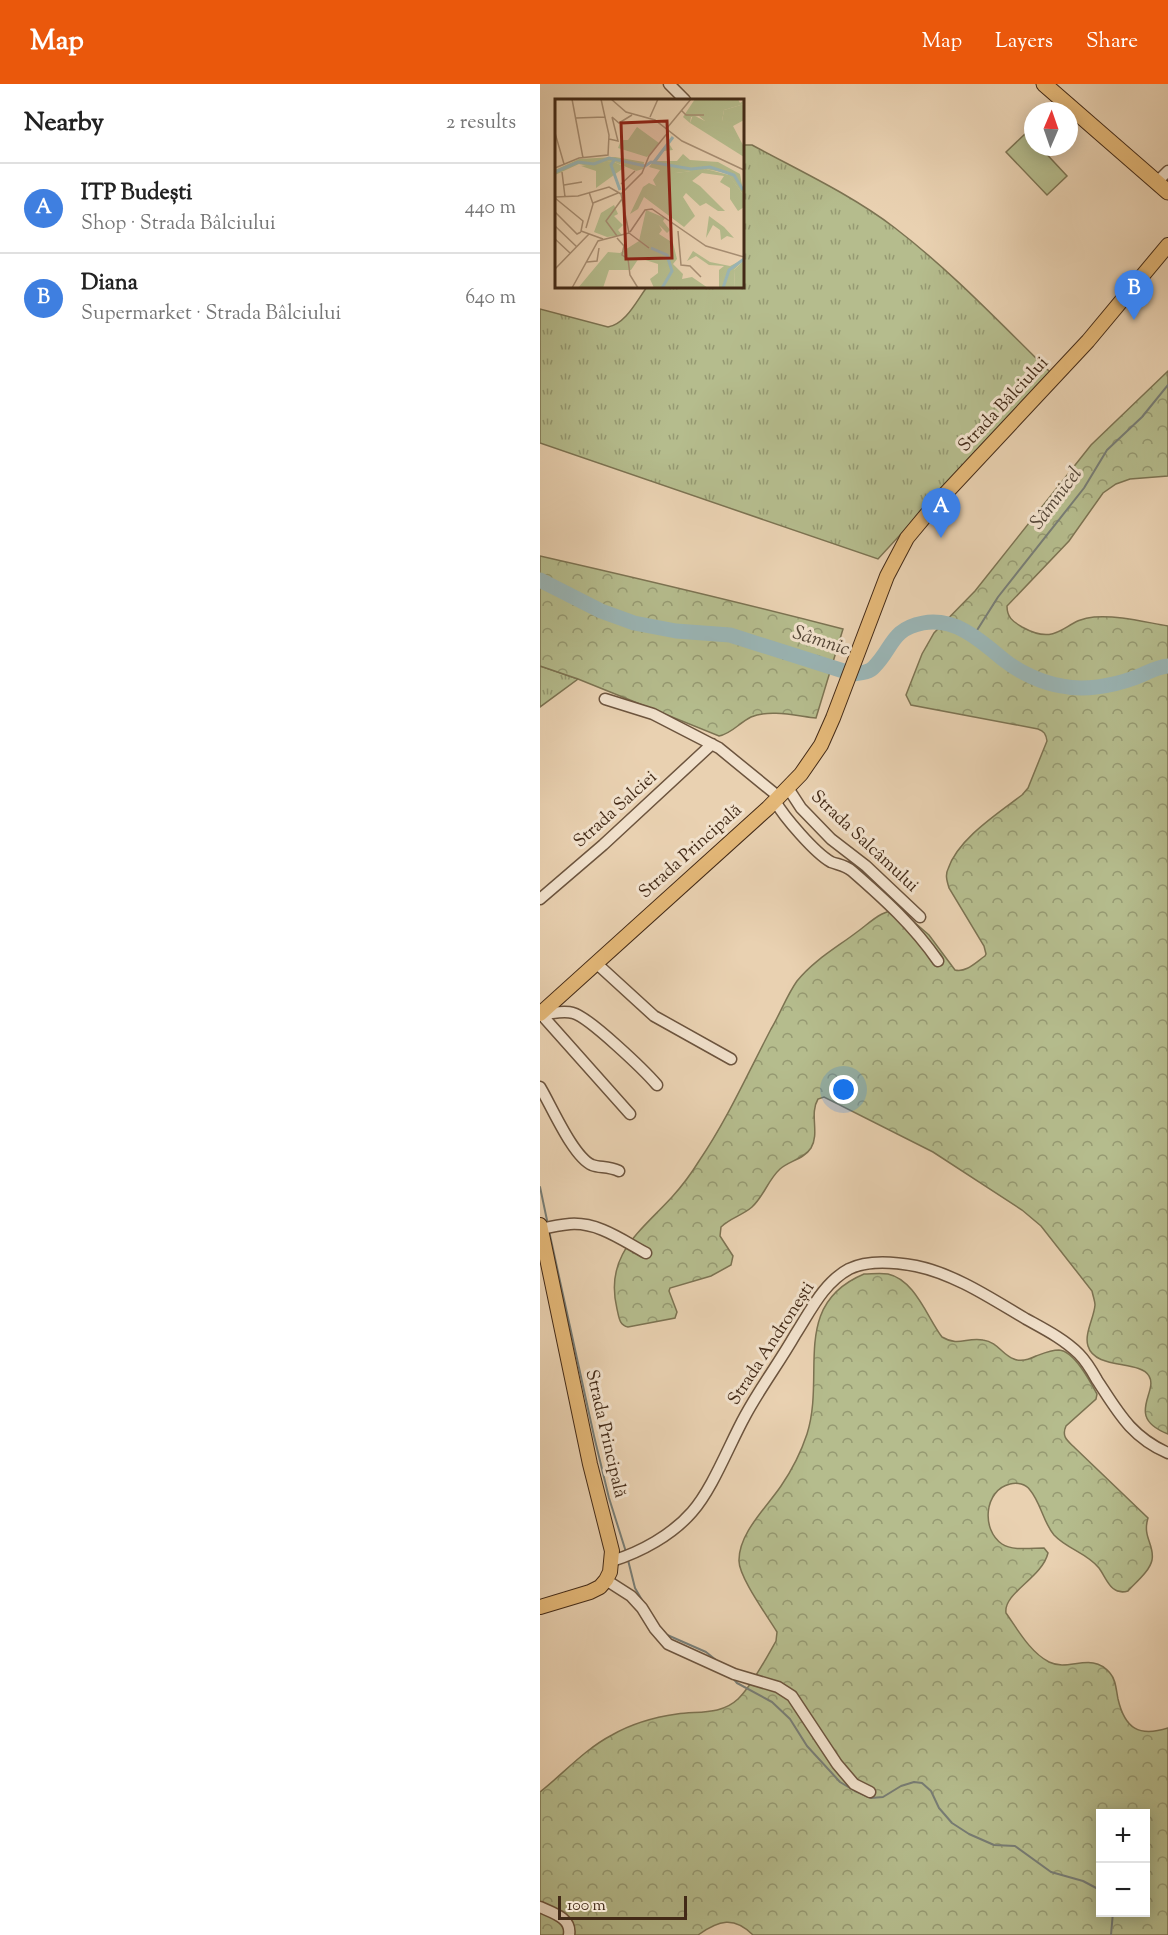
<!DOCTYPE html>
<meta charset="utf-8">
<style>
body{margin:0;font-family:"Sorts Mill Goudy",serif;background:#f6f6f6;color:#222}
.controls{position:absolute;right:18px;bottom:18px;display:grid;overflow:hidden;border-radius:0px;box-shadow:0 3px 15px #0003}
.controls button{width:54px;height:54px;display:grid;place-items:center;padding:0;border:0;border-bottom:2px solid #e0e0e0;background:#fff;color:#222;font:30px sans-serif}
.compass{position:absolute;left:484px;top:18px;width:54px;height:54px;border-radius:50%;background:#fff;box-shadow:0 3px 15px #0003;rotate:2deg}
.scale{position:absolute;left:18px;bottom:15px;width:129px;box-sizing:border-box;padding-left:6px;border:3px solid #432a17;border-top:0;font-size:16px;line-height:21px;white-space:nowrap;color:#432a17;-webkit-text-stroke:4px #f1e1cc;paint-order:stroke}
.you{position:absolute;left:304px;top:1006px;width:21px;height:21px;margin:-15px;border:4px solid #fff;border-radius:50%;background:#1a73e8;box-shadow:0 0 0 9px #1a73e833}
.badge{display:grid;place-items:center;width:39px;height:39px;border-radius:50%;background:#ea580c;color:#fff;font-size:20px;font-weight:700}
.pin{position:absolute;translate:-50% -50px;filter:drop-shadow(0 2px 3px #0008)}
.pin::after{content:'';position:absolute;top:32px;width:21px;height:18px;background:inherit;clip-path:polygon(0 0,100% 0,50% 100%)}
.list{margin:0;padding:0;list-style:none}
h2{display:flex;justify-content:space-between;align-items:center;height:78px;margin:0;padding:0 24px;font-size:26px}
h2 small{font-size:20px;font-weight:400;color:#767676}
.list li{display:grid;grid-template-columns:39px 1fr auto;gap:18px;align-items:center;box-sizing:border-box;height:90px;padding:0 24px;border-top:2px solid #e0e0e0}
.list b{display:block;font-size:22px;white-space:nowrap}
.list p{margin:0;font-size:20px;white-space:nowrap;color:#767676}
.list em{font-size:20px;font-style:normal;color:#767676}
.map{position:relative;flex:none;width:628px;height:1851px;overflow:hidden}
header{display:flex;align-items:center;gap:36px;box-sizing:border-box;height:84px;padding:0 30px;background:#ea580c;color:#fff}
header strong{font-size:28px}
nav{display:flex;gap:33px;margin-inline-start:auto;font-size:21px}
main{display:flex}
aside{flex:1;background:#fff}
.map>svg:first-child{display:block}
.grass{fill:url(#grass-tufts);stroke:#7c7352;stroke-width:1.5}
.forest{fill:url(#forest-crowns);stroke:#7c7352;stroke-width:1.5;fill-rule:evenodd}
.pitch{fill:#b5bc8d;stroke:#7c7352;stroke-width:1.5}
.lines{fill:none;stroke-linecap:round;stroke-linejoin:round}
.stream{stroke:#777d76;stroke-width:2}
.river{stroke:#9ab5b5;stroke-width:15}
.minor-casing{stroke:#6c543e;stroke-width:13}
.major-casing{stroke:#432a17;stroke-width:16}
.highway-casing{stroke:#432a17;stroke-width:17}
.minor{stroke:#f1e1cc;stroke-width:10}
.major{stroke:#e4b878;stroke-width:14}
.highway{stroke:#e4b878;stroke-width:15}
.labels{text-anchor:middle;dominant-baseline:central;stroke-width:6;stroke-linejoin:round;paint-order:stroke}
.street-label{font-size:18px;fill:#432a17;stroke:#f1e1cc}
.water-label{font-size:20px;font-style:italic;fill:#544637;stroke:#f1e1cc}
.inset-river{fill:none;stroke:#9ab5b5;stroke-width:3}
.inset-road{fill:none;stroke:#a78e73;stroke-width:1.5}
.view{fill:#8f2418;fill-opacity:0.15;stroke:#8f2418;stroke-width:3}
.inset-edge{fill:none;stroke:#432a17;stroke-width:3}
</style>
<header>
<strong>Map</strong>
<nav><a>Map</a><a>Layers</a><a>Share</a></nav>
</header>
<main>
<aside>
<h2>Nearby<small>2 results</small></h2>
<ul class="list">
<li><span class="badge" style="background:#3f7fe0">A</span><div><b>ITP Budești</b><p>Shop · Strada Bâlciului</p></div><em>440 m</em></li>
<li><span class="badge" style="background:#3f7fe0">B</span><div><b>Diana</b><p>Supermarket · Strada Bâlciului</p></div><em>640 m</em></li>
</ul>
</aside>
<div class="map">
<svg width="628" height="1851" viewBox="0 0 628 1851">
<defs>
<pattern id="grass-tufts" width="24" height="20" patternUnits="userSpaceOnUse" patternTransform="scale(1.5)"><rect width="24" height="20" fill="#b5bc8d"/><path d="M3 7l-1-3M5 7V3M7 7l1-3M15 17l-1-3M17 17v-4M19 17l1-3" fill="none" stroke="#959972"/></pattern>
<pattern id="forest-crowns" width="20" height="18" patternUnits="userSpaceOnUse" patternTransform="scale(1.5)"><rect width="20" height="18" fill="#b5bc8d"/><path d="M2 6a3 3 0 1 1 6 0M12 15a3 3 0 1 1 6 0" fill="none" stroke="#959972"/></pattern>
</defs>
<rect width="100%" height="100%" fill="#e9d1b1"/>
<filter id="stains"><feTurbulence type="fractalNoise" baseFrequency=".00333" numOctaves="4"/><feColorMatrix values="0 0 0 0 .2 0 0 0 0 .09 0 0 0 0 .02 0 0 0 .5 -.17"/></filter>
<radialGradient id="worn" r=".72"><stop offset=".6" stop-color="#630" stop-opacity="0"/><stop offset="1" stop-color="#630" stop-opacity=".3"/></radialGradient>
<path class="grass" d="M204 61H212C260 87 312 111 355 144 411 187 460 239 510 288L338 475 0 359V225L68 243C86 240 97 216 107 203L202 202V62Z
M0 582 38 595 0 623Z"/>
<path class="forest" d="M628 287V392L590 395 576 400 563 409 529 457 467 522C467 533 472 537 482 543 520 564 523 535 554 533 578 531 604 538 628 542V1350C584 1333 619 1308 609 1292 600 1276 555 1286 548 1262 544 1250 554 1234 555 1221 555 1217 553 1212 552 1207L501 1142 482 1126 393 1068 284 1013 278 1015C269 1030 280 1049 271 1064 264 1075 249 1077 240 1085 228 1096 224 1112 212 1123 203 1131 190 1134 181 1143L180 1152 193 1172 191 1181 171 1192 130 1204 129 1207 137 1228 135 1234 88 1243C79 1241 79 1233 77 1225 64 1171 100 1148 132 1113 142 1102 151 1090 159 1077 187 1036 208 989 231 945 240 930 247 911 257 897 274 876 296 864 317 848 331 838 342 825 360 826L389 851 415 886C426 889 436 878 445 872L446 870 444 862 409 804C407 797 405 791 408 785 418 755 457 730 482 711L488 704 507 657C506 650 504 647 498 645L371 621 366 611 382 570 394 549 435 507 551 361Z
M0 472C101 495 202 519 303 545L276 634C257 632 230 625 211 633 199 639 191 650 179 652L38 595 0 582Z
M324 1190C331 1190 340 1189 348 1190 375 1196 387 1233 402 1253 419 1263 426 1253 443 1256 458 1258 462 1271 474 1275 481 1278 490 1275 496 1272 504 1269 511 1266 519 1266 534 1267 550 1297 557 1310L556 1315 526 1342C521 1353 528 1357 535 1364L608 1434C602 1453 615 1461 612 1476 610 1487 595 1499 588 1507 571 1512 567 1495 559 1484 547 1469 527 1465 514 1451 503 1438 501 1419 490 1406 486 1400 477 1398 470 1400 444 1406 441 1446 462 1460 472 1467 492 1464 504 1464L508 1469C502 1494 463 1509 466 1529 478 1546 490 1568 509 1578 529 1588 552 1567 570 1589 576 1596 576 1605 578 1615 585 1645 599 1653 628 1644V1851H213C194 1832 179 1836 158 1851H0V1708C24 1689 45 1665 72 1651 91 1640 116 1633 137 1630 159 1627 181 1631 198 1615 211 1603 227 1573 236 1557L237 1548C228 1533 198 1492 199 1476 199 1449 226 1424 241 1402 252 1386 261 1368 267 1350 286 1290 250 1221 324 1190ZM560 1730H606V1828H560Z"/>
<path class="pitch" d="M486 49 493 56V63H500L527 92 507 111 466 68Z"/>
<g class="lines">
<path class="stream" d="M434 551 458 513 544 404 567 366 602 333 628 301
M0 1103 8 1141
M9 1147 54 1352 69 1414 86 1468
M88 1476 95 1504 102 1516
M125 1550 166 1568 176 1576
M192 1593 197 1599 232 1618 250 1635 267 1662 300 1698 315 1707 331 1714 343 1713 361 1702 374 1698 382 1699 391 1707 399 1724 412 1739 429 1750 454 1761 475 1762 511 1788 543 1797 560 1806
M571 1851 573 1828"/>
<path class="river" d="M0 496 61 527 94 539 136 547 190 551 313 590C320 589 329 589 334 583 353 564 351 545 383 539 416 533 441 557 464 576 479 588 502 599 522 602 544 607 572 602 594 594 605 590 616 583 628 582"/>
<defs>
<path id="minor" d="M129 0 145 16
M617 98 628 87
M65 615 113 630 179 664 239 713
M248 704 261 724 291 755 326 782 380 833
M235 717C244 733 275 769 291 778 299 781 305 781 312 787 343 814 374 842 398 877
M0 815 63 761 172 660
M56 879 114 932 191 975
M1 930C11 930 23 926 33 929 49 933 105 987 117 1001
M1 930 90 1030
M0 1003C11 1021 33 1073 52 1081 60 1084 68 1082 79 1087
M1 1145C10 1143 20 1141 30 1140 58 1138 82 1156 106 1169
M72 1477C101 1468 132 1451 152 1428 173 1404 189 1361 205 1332 220 1304 239 1279 255 1251 270 1228 283 1199 309 1185 329 1175 355 1178 376 1182 415 1190 452 1215 486 1235 504 1245 524 1255 539 1270 546 1277 552 1287 557 1296 578 1328 591 1353 628 1369
M66 1496 91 1512 102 1524 115 1545 128 1560 194 1590 238 1603 252 1612 297 1680 314 1700 330 1708
M0 1823C13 1829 32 1834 29 1851"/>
<path id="major" d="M0 930 228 724 261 690 281 661 293 634 347 492 367 454 392 424 548 257 628 161
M0 1141 50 1380 72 1467 70 1488 66 1496 60 1503 50 1508 0 1523"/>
<path id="highway" d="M504 0 628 108"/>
</defs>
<use href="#minor" class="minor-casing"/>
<use href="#major" class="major-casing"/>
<use href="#highway" class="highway-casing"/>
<use href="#minor" class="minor"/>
<use href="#major" class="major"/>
<use href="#highway" class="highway"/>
</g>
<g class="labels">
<g class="street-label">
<text transform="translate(464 321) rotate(-47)">Strada Bâlciului</text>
<text transform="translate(76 726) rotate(-42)">Strada Salciei</text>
<text transform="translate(324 758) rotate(43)">Strada Salcâmului</text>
<text transform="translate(151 768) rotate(-42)">Strada Principală</text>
<text transform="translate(232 1260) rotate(-57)">Strada Andronești</text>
<text transform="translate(65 1350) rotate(77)">Strada Principală</text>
</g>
<g class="water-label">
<text transform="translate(517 415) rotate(-53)">Sâmnicel</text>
<text transform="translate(281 558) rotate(18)">Sâmnic</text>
</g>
</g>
<g transform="translate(15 15)">
<rect width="189" height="189" fill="#e9d1b1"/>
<path d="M140 0H183L185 4 189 1V5L169 11 167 22H150L144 17 136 18 135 24 128 18ZM82 28 104 44 92 58 63 49 66 41H73ZM57 62 70 68 41 89V72L26 67 13 69ZM151 70 174 76 189 97V108L183 112 175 100V89L165 83 169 77 147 74 137 82 140 87 121 78V74ZM59 106 63 115 59 117 68 126 63 131 67 136 52 138 39 133 46 114ZM189 161V189H180L179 171Z" fill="#b5bc8d"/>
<path d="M189 5V21L178 27 189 48V58L135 24 138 16 150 22H167L169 11ZM113 43 118 51 109 52 102 62H122L128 55 135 61 163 63 185 75 189 97 172 74 150 70 140 76 137 72 121 74V78H131L145 87 170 112H163L151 104 145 107 131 94 128 98 140 117 129 128 89 98 83 110 75 115 88 88 94 84 101 87 98 81 105 71 94 68ZM60 58 89 63 88 70 81 72 57 62 33 67 24 65 0 76V71L24 60ZM91 111 110 119 108 122 115 131 112 134 104 126 107 131 104 135 118 144 122 160 118 165 128 175 127 180 137 178 153 189H99L95 180 103 174V165L84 159 76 171H54L48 189H23L53 153 65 154 84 142ZM154 117 169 128 179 139 172 137 166 141 165 131 158 126 151 139ZM138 152 155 163 175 167 189 160 179 171 180 189H164V171L169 167 154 166 141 157 132 162Z" fill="#b5bc8d"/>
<path class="inset-river" d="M60 60 56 66 65 91M99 63 118 38M0 73 23 63 39 65 54 59 90 67 96 63 136 70 155 68 179 76 188 91M96 149 112 156 117 172 107 189M168 189 174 171 189 160"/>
<path class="inset-road" d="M17 0 28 59M56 0 71 13 100 21 127 42 189 71M127 12 131 16H149M57 18 64 24 77 16M95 18 103 0M21 19 50 18M112 29 136 0M0 34 9 65M54 40 63 42 57 18M0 69 24 59 53 56 54 36 46 0M7 73 10 98M66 85 80 72M9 86 27 83M0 98 23 97 54 88 66 95M0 99 28 122 26 132 48 140M38 104 63 94M0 113 22 135 26 133M0 127 22 148M31 129 38 105 34 93M123 132 126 166 135 167 146 178M75 133 90 111 97 110 151 147 189 158M74 134 94 149M62 137 51 122 67 100M62 139 69 147 67 156 73 160 75 176 83 189M0 140 15 154M32 163 42 162 44 149M0 170 34 135M17 189 43 142 74 134 66 95 87 74 94 57 114 32"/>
<path class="view" d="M112 22 117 159 71 160 66 24Z"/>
<rect width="189" height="189" class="inset-edge"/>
</g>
<rect width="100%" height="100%" filter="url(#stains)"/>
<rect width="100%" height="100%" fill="url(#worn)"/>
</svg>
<div class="controls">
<button>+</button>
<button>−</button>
</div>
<svg class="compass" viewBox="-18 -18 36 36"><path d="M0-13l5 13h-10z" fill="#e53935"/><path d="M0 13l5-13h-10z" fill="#767676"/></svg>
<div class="scale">100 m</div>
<div class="you"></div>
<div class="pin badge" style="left:401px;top:454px;background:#3f7fe0">A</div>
<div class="pin badge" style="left:594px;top:236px;background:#3f7fe0">B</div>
</div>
</main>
